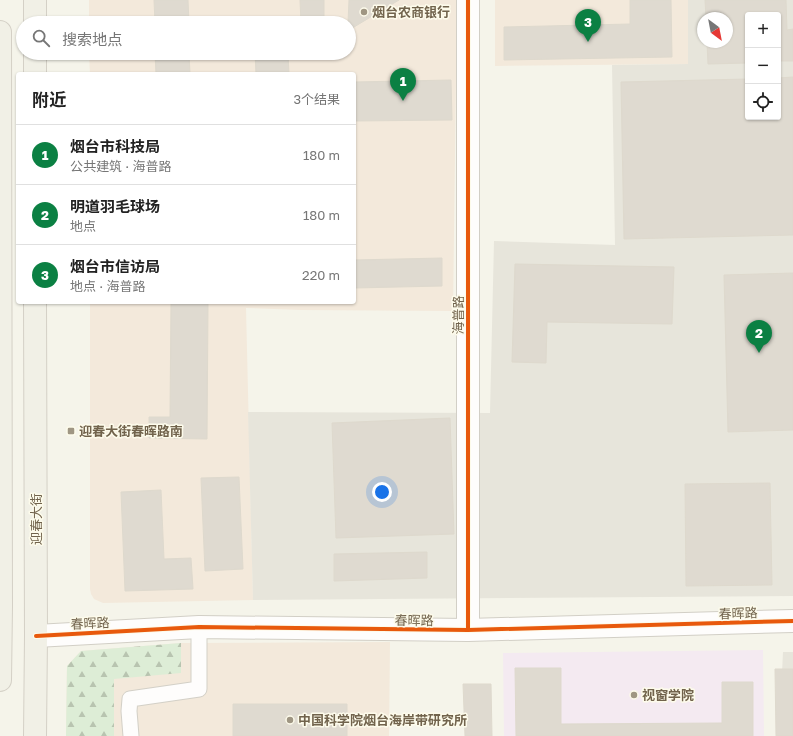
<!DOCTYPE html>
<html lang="zh">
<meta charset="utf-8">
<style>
body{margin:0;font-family:"Golos Text","Noto Sans SC",sans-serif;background:#f2f2f2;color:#222}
.controls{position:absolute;right:12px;top:12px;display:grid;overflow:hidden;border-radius:4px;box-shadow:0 1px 3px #0004}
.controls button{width:36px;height:36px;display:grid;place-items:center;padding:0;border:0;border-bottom:1px solid #e0e0e0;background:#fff;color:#222;font:20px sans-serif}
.compass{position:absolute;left:697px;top:12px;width:36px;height:36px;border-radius:50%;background:#fff;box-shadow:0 1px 3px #0004;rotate:148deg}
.you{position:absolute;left:382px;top:492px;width:14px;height:14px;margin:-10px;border:3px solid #fff;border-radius:50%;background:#1a73e8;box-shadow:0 0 0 6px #1a73e833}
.badge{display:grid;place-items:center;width:26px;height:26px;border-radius:50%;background:#0b8043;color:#fff;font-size:13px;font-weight:700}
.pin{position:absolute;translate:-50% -33px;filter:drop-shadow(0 1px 2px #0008)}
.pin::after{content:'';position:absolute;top:21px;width:14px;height:12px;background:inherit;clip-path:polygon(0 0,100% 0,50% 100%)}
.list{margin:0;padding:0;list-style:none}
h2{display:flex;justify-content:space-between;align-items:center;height:52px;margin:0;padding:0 16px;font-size:17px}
h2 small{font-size:13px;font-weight:400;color:#767676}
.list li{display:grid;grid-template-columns:26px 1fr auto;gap:12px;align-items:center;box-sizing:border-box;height:60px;padding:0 16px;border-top:1px solid #e0e0e0}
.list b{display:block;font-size:15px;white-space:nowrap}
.list p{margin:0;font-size:13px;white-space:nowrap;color:#767676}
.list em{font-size:13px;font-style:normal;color:#767676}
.icon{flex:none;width:22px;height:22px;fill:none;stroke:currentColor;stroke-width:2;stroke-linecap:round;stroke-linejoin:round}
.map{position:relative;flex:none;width:793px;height:736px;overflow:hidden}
.search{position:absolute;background:#fff;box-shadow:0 1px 3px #0004;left:16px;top:16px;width:340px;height:44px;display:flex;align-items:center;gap:10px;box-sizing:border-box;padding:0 14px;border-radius:22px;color:#767676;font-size:15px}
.panel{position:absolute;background:#fff;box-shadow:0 1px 3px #0004;left:16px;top:72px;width:340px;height:232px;border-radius:4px}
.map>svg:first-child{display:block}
.commercial{fill:#f3e9db}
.industrial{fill:#e7e5db;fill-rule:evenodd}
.education{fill:#f4eaf1}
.forest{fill:url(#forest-firs)}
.building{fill:#dfdad0;stroke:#ded9cd}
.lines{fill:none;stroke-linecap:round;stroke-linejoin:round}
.street-casing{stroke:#d3d0c7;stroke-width:17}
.secondary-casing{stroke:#d2cfc6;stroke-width:24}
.primary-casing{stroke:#d4d0c6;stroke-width:24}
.street{stroke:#fefdfc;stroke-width:15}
.secondary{stroke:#fefdfc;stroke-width:22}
.primary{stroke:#f1f0e6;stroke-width:22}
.cycleway-casing{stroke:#fdfbeb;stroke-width:6}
.cycleway{stroke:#e8590c;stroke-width:4}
.poi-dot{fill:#9f9683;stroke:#fdfbeb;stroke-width:1.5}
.labels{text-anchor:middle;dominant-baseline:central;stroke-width:3;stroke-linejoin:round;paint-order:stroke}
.poi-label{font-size:13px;font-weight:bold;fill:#71634c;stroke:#fdfbeb;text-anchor:start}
.street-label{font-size:13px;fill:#71634c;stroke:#fdfbeb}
</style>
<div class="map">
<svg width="793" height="736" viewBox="0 0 793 736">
<defs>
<pattern id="forest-firs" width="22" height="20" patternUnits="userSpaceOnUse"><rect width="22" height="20" fill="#ddedd6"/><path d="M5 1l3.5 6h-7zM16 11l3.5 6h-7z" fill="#b8c4b0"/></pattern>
</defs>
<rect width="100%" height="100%" fill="#f5f4ea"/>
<path class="commercial" d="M89 0H457L453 311 301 310 246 308 253 600 103 603 94 599 91 594 90 589V302H354V74H90L89 53H349V23H89Z
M495 0H688V64L495 66Z
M390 642 389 736H66L67 666 81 651 181 643Z"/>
<path class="industrial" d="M688 0H793V596L253 600 248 412 490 413 494 241 615 245 612 65 688 64ZM748 15H778V117H748ZM703 18H727V42H703Z
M783 652H793V736H779Z"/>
<path class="education" d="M763 650 764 736H504L503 653Z"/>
<path class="forest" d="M181 643V673L114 679V736H66L67 666 81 651Z"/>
<path class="building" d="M154 0H188L189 23H155Z
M300 0H324V23H301Z
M349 0H399L349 30V23H348Z
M630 0H671L672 57 504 60V27L630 24Z
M705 0H786L787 30 793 29V61H778V15H748V63L708 64 707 42H727V18H706Z
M287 17V23H254V18Z
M155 53H189L190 74H156Z
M255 53H288L289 74H256Z
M793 77V235L624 239 621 82 748 79V117H778V78Z
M451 80 452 120 354 121V82Z
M442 258V286L354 288V260Z
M515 264 674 267 672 324 547 322 546 363 512 362Z
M793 273V430L728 432 724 275Z
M171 302H208L207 439 149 438V417H170Z
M450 418 454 534 336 538 332 423Z
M239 477 243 569 205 571 201 478Z
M770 483 772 585 686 586 685 484Z
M161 490 164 559 191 558 193 589 125 591 121 492Z
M427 552V578L334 581V554Z
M515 668H561V724L722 723V682H753V736H516Z
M775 669H793V736H776Z
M463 684H491L492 736H465Z
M233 704H347V736H233Z"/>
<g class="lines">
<defs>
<path id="street" d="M131 736 129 711 130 699 199 689V627"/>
<path id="secondary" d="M468 630V0
M36 636 199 627 468 630 793 621"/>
<path id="primary" d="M35 0V23
M0 32 1 607 0 680
M35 53V74
M35 736 36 636 35 302"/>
</defs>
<use href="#street" class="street-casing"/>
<use href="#secondary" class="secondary-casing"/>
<use href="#primary" class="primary-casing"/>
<use href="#street" class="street"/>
<use href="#secondary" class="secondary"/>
<use href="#primary" class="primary"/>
<defs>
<path id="cycleway" d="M468 630V0
M36 636 199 627 468 630 793 621"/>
</defs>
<use href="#cycleway" class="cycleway-casing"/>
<use href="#cycleway" class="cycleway"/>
</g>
<g class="poi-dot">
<circle cx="364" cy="12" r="4"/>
<rect x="67" y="427" width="8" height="8" rx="2"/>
<circle cx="634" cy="695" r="4"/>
<circle cx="290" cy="720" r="4"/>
</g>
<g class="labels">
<g class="poi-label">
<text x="372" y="12">烟台农商银行</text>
<text x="79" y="431">迎春大街春晖路南</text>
<text x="642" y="695">视窗学院</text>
<text x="298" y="720">中国科学院烟台海岸带研究所</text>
</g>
<g class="street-label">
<text transform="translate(458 315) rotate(-90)">海普路</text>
<text transform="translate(36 519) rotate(-90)">迎春大街</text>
<text transform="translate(738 613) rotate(-2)">春晖路</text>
<text transform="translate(414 620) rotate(1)">春晖路</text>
<text transform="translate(90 623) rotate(-3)">春晖路</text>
</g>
</g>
</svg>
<div class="controls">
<button>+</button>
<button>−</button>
<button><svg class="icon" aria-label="locate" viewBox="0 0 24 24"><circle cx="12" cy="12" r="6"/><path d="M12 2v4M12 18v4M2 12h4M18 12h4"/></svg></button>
</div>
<svg class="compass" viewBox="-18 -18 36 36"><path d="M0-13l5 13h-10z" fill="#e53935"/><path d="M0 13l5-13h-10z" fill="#767676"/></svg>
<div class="you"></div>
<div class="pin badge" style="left:403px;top:101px">1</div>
<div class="pin badge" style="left:759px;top:353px">2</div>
<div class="pin badge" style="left:588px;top:42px">3</div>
<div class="search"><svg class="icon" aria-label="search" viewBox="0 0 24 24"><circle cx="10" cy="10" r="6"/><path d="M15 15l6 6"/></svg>搜索地点</div>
<section class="panel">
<h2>附近<small>3个结果</small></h2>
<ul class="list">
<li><span class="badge">1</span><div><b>烟台市科技局</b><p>公共建筑 · 海普路</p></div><em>180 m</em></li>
<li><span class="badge">2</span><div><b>明道羽毛球场</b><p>地点</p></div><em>180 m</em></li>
<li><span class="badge">3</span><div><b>烟台市信访局</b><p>地点 · 海普路</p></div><em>220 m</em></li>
</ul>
</section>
</div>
